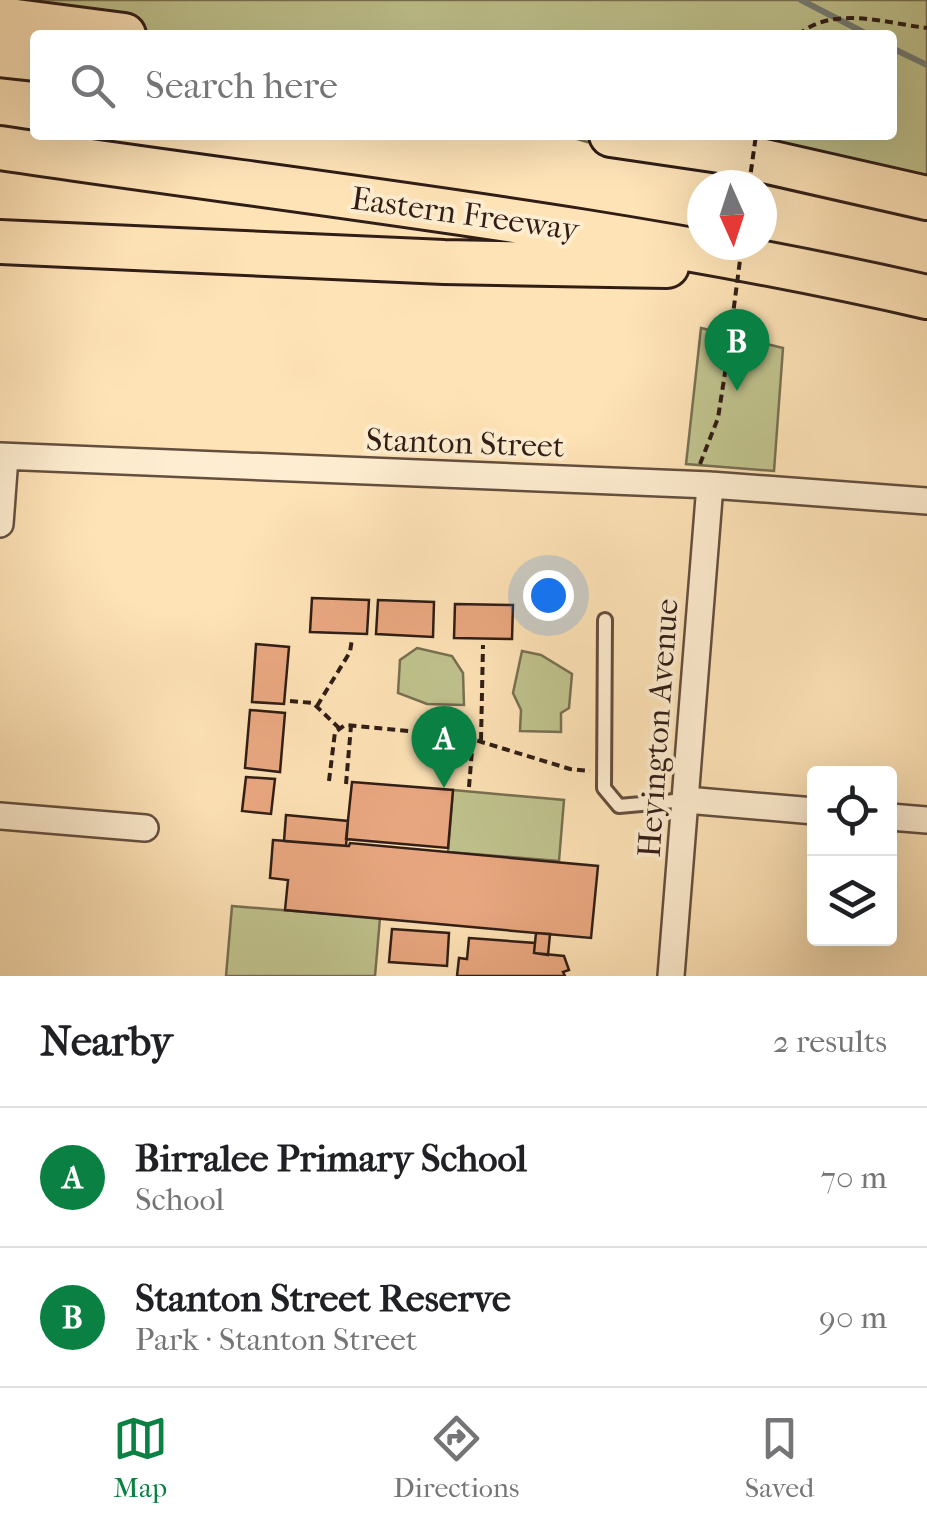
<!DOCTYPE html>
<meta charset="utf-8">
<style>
body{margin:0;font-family:"IM FELL French Canon",serif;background:#f2f2f2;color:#202124}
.controls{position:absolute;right:30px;bottom:30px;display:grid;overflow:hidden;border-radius:10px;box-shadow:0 10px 40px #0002}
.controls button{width:90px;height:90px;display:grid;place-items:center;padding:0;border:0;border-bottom:2px solid #e0e0e0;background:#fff;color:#202124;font:50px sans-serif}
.compass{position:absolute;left:687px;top:170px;width:90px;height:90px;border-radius:50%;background:#fff;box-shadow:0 10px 40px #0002;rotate:177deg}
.you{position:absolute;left:548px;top:595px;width:35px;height:35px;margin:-25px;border:8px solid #fff;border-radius:50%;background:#1a73e8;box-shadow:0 0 0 15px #1a73e833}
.badge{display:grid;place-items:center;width:65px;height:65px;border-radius:50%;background:#0b8043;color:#fff;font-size:32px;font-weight:700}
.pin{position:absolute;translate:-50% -82px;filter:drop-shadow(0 2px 5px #0008)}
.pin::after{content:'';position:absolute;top:52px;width:35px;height:30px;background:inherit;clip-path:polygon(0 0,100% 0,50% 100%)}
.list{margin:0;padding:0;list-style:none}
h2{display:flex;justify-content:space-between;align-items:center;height:130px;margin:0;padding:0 40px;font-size:42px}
h2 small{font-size:32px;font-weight:400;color:#757577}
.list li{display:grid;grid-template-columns:65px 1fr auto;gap:30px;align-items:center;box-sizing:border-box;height:140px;padding:0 40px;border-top:2px solid #e0e0e0}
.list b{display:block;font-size:38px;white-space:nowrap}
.list p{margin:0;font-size:32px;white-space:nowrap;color:#757577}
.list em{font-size:32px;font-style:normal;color:#757577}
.icon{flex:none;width:55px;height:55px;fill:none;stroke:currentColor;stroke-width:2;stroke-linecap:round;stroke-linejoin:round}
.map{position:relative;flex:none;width:927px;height:976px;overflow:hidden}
.search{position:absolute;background:#fff;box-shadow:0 10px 40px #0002;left:30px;right:30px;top:30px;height:110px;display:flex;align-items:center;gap:25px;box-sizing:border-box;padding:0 35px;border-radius:10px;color:#757577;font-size:38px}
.sheet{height:410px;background:#fff}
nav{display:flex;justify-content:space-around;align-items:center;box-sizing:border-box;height:140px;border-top:2px solid #e0e0e0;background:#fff;font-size:28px;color:#757577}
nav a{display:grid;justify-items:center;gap:5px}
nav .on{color:#0b8043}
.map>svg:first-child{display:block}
.green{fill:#c0c38e;stroke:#787052;stroke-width:2.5}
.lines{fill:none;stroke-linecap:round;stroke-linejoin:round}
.stream{stroke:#747d75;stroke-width:6}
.building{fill:#eaa881;stroke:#301d16;stroke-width:2.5}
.service-casing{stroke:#644e3e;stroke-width:18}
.minor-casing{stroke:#644e3e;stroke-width:30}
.motorway-casing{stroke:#301d16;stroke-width:48}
.path{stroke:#301d16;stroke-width:4;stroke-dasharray:8 5;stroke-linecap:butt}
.service{stroke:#feedd0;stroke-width:12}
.minor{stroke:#feedd0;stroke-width:25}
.motorway{stroke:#fee3b7;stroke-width:42}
.path-bridge{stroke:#301d16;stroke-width:4;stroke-dasharray:8 5;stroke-linecap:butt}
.labels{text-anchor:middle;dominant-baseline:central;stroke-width:8;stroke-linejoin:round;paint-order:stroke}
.street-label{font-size:32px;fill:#301d16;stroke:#feedd0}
</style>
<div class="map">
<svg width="927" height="976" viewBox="0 0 927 976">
<rect width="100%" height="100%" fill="#fee3b7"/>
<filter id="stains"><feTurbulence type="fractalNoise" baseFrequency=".002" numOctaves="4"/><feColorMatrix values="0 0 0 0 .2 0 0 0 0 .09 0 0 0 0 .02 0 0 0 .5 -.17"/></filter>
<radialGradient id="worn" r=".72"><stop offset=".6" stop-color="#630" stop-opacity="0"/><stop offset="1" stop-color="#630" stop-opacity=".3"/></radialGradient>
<path class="green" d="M0 0H927V191L587 142 564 135H892V35H122Z
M701 328 783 348 774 471 686 464Z
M417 648 452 656 463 673 464 705 427 704 398 693 400 660Z
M522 651 541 655 572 674 569 708 561 713V732L520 731 521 710 513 693Z
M453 790 564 800 559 861 448 852Z
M232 906 380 918 375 976H226Z"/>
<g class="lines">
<path class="stream" d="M801 0 869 35
M892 48 927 65"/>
</g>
<path class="building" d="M312 598 369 600 367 634 310 632Z
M378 600 434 602 433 637 376 634Z
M455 604 513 605 512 639 454 638Z
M256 644 289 647 284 704 252 702Z
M250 710 285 713 280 772 245 768Z
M246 777 275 779 271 814 242 811Z
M352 782 453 790 448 848 346 839Z
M286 815 348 821 346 846 284 841Z
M273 840 349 846 350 843 598 866 591 938 285 910 288 880 270 878Z
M392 929 449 933 447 966 389 962Z
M536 933 550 934 548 955 534 953Z
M469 938 535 943 534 953 564 956 569 970 563 972 565 976H457L459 958 467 959Z"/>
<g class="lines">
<defs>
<path id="service" d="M605 620 604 788 619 806 686 800"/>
<path id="minor" d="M0 456 710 485 927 501
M0 524 5 457
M686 800 814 811
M0 816 145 828
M890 817 927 820
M671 976 710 485"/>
<path id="motorway" d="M0 19 124 35
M0 55 35 59
M611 135 720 151 927 198
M0 148C310 194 621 227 927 297
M0 242 444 262 667 266"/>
</defs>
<use href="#service" class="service-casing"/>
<use href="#minor" class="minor-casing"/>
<use href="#motorway" class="motorway-casing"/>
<path class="path" d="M798 35C833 5 885 23 927 28
M700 464 718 418 727 360
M290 701 313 703 340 729
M317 706 350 652 352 639
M481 740 483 645
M329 781 335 732 345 725 462 736 570 769 590 771
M346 784 351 726
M469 787 473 738"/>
<use href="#service" class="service"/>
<use href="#minor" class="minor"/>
<use href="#motorway" class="motorway"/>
<path class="path-bridge" d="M749 185 756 135
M727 360 742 245"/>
</g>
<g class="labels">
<g class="street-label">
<text transform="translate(465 214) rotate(8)">Eastern Freeway</text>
<text transform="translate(465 443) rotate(2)">Stanton Street</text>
<text transform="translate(658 728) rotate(-86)">Heyington Avenue</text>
</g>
</g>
<rect width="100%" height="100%" filter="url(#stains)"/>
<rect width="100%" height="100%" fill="url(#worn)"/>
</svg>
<div class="controls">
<button><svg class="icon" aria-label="locate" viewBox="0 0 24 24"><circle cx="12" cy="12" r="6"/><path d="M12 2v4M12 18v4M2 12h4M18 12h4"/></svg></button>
<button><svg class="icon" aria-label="layers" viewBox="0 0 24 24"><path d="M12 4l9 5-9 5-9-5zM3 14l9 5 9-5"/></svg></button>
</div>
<svg class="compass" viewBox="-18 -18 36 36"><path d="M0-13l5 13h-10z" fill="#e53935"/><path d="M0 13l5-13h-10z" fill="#757577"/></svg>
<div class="you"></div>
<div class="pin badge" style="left:444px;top:788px">A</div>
<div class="pin badge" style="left:737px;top:391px">B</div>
<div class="search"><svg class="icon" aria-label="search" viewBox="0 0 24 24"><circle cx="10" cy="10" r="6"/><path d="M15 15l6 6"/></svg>Search here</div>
</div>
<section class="sheet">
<h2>Nearby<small>2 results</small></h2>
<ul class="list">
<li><span class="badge">A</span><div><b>Birralee Primary School</b><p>School</p></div><em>70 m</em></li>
<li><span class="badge">B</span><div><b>Stanton Street Reserve</b><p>Park · Stanton Street</p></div><em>90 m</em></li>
</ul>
</section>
<nav>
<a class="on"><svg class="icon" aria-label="map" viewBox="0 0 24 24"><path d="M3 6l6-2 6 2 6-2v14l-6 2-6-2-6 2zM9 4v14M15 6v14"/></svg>Map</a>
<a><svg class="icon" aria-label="directions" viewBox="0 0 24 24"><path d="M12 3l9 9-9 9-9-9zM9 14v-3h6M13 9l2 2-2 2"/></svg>Directions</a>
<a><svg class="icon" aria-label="saved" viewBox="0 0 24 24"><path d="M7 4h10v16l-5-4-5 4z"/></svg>Saved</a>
</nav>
